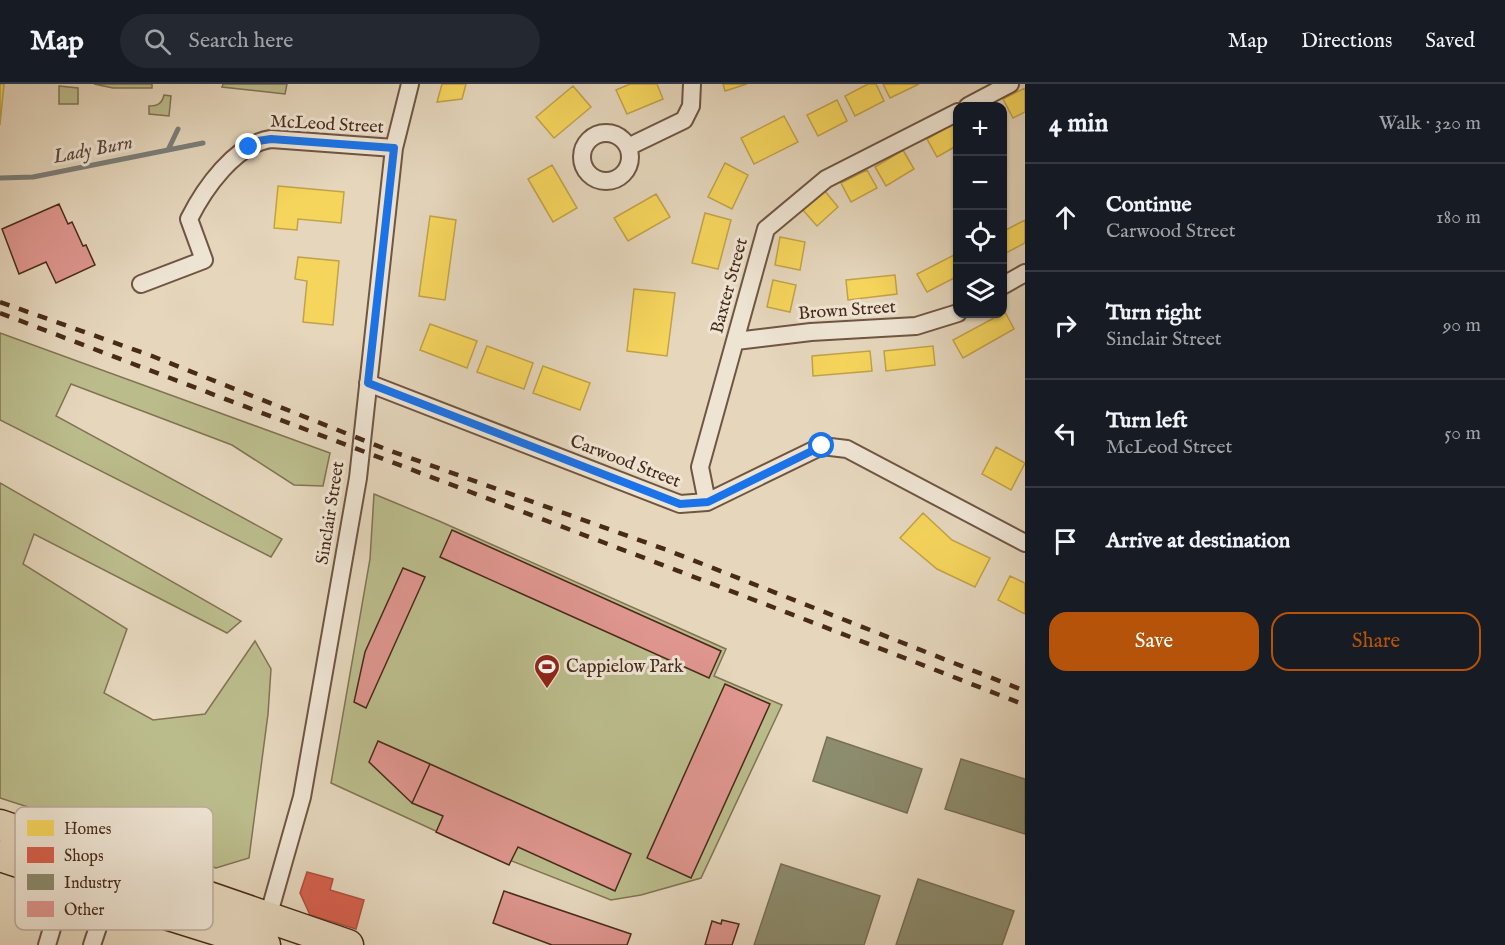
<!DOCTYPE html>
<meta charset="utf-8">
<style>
body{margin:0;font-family:"IM FELL English",serif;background:#242831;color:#f1f3f6}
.controls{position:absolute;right:18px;top:18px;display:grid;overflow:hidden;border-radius:12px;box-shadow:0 2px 4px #0004}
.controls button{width:54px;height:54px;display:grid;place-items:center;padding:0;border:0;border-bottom:2px solid #363941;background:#171b24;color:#f1f3f6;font:30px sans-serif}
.stop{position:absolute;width:18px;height:18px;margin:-14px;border:4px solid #1a73e8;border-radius:50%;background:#fff}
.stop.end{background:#1a73e8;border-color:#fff;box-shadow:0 2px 6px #0008}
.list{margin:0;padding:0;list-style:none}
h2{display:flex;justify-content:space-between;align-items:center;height:78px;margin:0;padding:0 24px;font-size:26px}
h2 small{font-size:20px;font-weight:400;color:#9ea1a6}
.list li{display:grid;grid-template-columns:39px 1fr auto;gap:18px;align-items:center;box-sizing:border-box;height:108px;padding:0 24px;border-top:2px solid #363941}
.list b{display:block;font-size:22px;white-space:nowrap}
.list p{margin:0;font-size:20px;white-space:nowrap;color:#9ea1a6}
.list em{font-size:20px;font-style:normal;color:#9ea1a6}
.actions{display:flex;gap:12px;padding:18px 24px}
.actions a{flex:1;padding:14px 0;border:2px solid #b45309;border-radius:18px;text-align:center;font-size:21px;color:#b45309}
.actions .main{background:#b45309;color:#fff}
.icon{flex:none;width:33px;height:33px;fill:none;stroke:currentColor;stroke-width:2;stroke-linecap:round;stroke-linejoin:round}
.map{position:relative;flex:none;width:1025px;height:861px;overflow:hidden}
header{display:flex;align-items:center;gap:36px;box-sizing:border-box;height:84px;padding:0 30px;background:#171b24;border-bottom:2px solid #363941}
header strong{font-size:28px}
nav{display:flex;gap:33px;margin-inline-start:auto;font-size:21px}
.search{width:420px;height:54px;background:#242831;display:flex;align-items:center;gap:15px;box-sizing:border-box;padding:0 21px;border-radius:33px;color:#9ea1a6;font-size:22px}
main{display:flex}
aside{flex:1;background:#171b24}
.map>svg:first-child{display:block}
.green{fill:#bbbc8c;stroke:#827352;stroke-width:1.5}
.homes{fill:#f6d55c;stroke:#c2a248;stroke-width:1.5}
.shops{fill:#d6604d;stroke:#ac503d;stroke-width:1.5}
.industry{fill:#8c8c6e;stroke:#786f54;stroke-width:1.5}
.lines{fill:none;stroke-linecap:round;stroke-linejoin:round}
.stream{stroke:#7b7e7b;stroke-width:5}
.building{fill:#df968f;stroke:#492a19;stroke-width:1.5}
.street-casing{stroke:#705542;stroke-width:20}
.highway-casing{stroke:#492a19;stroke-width:33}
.street{stroke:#eee4d3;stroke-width:16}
.highway{stroke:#e5d6bc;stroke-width:30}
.rail{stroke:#492a19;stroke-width:4.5;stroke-dasharray:10 10;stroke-linecap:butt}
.route{stroke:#1a73e8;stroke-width:8}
.labels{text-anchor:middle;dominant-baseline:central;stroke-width:6;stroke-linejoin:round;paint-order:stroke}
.street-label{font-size:18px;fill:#492a19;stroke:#eee4d3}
.poi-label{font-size:18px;fill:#492a19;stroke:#eee4d3;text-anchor:start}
.water-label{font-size:20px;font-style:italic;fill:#5a463a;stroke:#eee4d3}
.key{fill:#eee4d3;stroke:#bcac9b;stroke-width:1.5}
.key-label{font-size:16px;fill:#492a19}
</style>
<header>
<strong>Map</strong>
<div class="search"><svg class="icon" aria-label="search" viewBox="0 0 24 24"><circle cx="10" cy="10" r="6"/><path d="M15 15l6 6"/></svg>Search here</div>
<nav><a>Map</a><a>Directions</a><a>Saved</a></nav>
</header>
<main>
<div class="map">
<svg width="1025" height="861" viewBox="0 0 1025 861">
<rect width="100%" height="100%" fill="#e5d6bc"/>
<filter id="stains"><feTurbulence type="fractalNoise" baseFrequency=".00333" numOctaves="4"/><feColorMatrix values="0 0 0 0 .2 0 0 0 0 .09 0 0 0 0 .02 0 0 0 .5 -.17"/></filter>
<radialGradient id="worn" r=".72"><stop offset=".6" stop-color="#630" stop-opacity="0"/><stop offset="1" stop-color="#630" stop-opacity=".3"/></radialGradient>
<path class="green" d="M94 0H152V4H113Z
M223 0H287L285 10 222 3Z
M59 2 78 4V20H59Z
M164 11 171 12 169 32 149 30V22C157 22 162 20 164 11Z
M0 249 330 369 323 402 294 401 232 361 71 300 56 332 282 455 271 473 0 336Z
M0 399 241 537 227 549 34 450 23 480 127 545 104 609 153 636 205 630 255 557 271 585 268 630 249 774 216 784 0 714Z
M374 410 439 437 726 565 714 592 782 621 701 794 641 811 611 816 438 748 331 699 370 475Z"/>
<path class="homes" d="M0 0H4L0 41Z
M442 0H466L462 15 437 18Z
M630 0H657L663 15 627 30 616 6Z
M723 0H747L725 7Z
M868 0H876L884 17 855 32 845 12Z
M883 0H919L890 14Z
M573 2 591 23 554 54 536 33Z
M1025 4V28L1013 34 1003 15Z
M837 16 847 37 818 52 807 31Z
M784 32 798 58 754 80 741 54Z
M955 38 958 61 937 73 927 55Z
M903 66 914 85 886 102 875 83Z
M725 79 748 91 732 125 708 113Z
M552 81 577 124 553 138 528 95Z
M867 86 877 104 851 118 841 99Z
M278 102 344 108 341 139 298 135 297 146 274 144Z
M824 106 838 123 817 142 802 125Z
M656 110 670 133 628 157 614 134Z
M705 129 731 136 718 185 692 179Z
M430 132 456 136 445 216 419 212Z
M1025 136V159L1006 169 1002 162V148Z
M780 153 805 158 800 186 775 181Z
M958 169V192L927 208 917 190Z
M298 173 339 177 333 241 303 238 307 197 295 195Z
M895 191 897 210 848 216 846 196Z
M773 196 796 201 790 228 767 223Z
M634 205 675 209 667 272 627 267Z
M1005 228 1014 245 963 274 953 256Z
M430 240 477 257 467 284 420 266Z
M487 262 533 279 524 305 477 288Z
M933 262 935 281 886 287 884 267Z
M870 267 872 287 813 292 812 272Z
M543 282 590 299 580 326 533 309Z
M996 363 1025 379 1011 406 982 390Z
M923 429 952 456 990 474 975 503 937 485 900 454Z
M1010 492 1025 499V530L998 516Z"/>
<path class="shops" d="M307 788 333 795 330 806 364 816 356 845 310 831 300 809Z"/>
<path class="industry" d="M827 653 922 685 907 729 813 697Z
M961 675 1025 695V750L945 725Z
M781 780 880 812 864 861H754Z
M918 795 1014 827 1002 861H896Z"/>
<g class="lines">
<path class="stream" d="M168 66 178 45
M0 94 33 93 203 59"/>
</g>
<path class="building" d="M59 120 68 140 72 138 83 162 86 161 95 181 56 199 46 178 19 190 2 145Z
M452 446 721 567 709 594 440 473Z
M403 484 425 493 366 624 354 618 365 568Z
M725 600 770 620 691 794 647 774Z
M378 657 430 680 412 719 369 678Z
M430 680 631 770 615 807 518 763 509 781 436 748 443 732 412 719Z
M504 807 631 850 627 861H552L493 839Z
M722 836 739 840 732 861H705L712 837 721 840Z"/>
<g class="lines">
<defs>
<path id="street" d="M968 22 1010 0
M582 73a24 24 0 1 1 48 0a24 24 0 1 1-48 0Z
M628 63 684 36 691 22 692 0
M141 200 204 176 189 135C204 105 235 60 271 55L394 64
M1002 202 1025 189
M736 257 811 248 916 242 958 229
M368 299 680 420 707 418 822 362 847 365 1025 459
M707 418 700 383 766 145 826 95 958 28
M266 840 302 713 358 394 394 64 410 0
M47 861 69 787
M92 861 118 783"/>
<path id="highway" d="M0 741 348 861
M0 772 67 794 108 812 265 861"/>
</defs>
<use href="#street" class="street-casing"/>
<use href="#highway" class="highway-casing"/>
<use href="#street" class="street"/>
<use href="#highway" class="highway"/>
<path class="rail" d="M0 218 152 272 388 366 667 466 1025 607
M0 229C341 360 684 487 1025 621"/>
</g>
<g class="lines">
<path class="route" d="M249 63 258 57 271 55 394 64 368 299 680 420 708 418 822 362"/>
</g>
<defs>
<symbol id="stadium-pin" viewBox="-11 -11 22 30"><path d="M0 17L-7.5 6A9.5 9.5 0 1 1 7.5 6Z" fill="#8f2418" stroke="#eee4d3"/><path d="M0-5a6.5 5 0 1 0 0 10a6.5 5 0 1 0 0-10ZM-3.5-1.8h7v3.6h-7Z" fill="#fff"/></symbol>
</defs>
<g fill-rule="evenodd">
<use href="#stadium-pin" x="532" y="568" width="30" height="40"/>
</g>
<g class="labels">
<g class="street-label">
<text transform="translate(327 41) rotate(3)">McLeod Street</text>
<text transform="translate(730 202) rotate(-75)">Baxter Street</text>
<text transform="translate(847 227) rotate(-4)">Brown Street</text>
<text transform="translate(625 378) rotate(21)">Carwood Street</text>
<text transform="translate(331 429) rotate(-81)">Sinclair Street</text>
</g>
<g class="poi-label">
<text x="566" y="583">Cappielow Park</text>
</g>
<g class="water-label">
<text transform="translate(93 66) rotate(-11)">Lady Burn</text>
</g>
</g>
<rect x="15" y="723" width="198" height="123" rx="9" class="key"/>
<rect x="27" y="736" width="27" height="16" fill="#f6d55c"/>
<rect x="27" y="763" width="27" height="16" fill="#d6604d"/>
<rect x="27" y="790" width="27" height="16" fill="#8c8c6e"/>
<rect x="27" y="817" width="27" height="16" fill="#df968f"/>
<g class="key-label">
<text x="64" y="750">Homes</text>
<text x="64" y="777">Shops</text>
<text x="64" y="804">Industry</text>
<text x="64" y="831">Other</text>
</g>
<rect width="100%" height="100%" filter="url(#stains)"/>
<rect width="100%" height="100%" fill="url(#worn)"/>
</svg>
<div class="controls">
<button>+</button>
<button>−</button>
<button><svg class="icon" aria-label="locate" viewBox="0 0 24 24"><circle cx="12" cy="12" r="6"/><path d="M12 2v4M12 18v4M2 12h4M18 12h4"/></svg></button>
<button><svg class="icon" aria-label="layers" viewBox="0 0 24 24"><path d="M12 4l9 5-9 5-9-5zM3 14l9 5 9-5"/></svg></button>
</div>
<div class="stop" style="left:822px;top:362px"></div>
<div class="stop end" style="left:249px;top:63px"></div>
</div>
<aside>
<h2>4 min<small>Walk · 320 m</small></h2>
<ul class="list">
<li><svg class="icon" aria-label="ahead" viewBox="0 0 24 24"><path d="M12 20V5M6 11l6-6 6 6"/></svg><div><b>Continue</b><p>Carwood Street</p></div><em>180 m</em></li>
<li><svg class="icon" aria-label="right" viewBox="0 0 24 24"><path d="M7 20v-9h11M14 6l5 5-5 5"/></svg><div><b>Turn right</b><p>Sinclair Street</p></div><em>90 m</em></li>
<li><svg class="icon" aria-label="left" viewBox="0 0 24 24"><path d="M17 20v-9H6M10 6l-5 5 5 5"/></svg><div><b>Turn left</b><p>McLeod Street</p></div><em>50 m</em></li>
<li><svg class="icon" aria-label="arrive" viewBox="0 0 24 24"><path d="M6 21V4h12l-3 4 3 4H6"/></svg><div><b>Arrive at destination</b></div></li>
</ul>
<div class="actions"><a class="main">Save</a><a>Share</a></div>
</aside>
</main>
